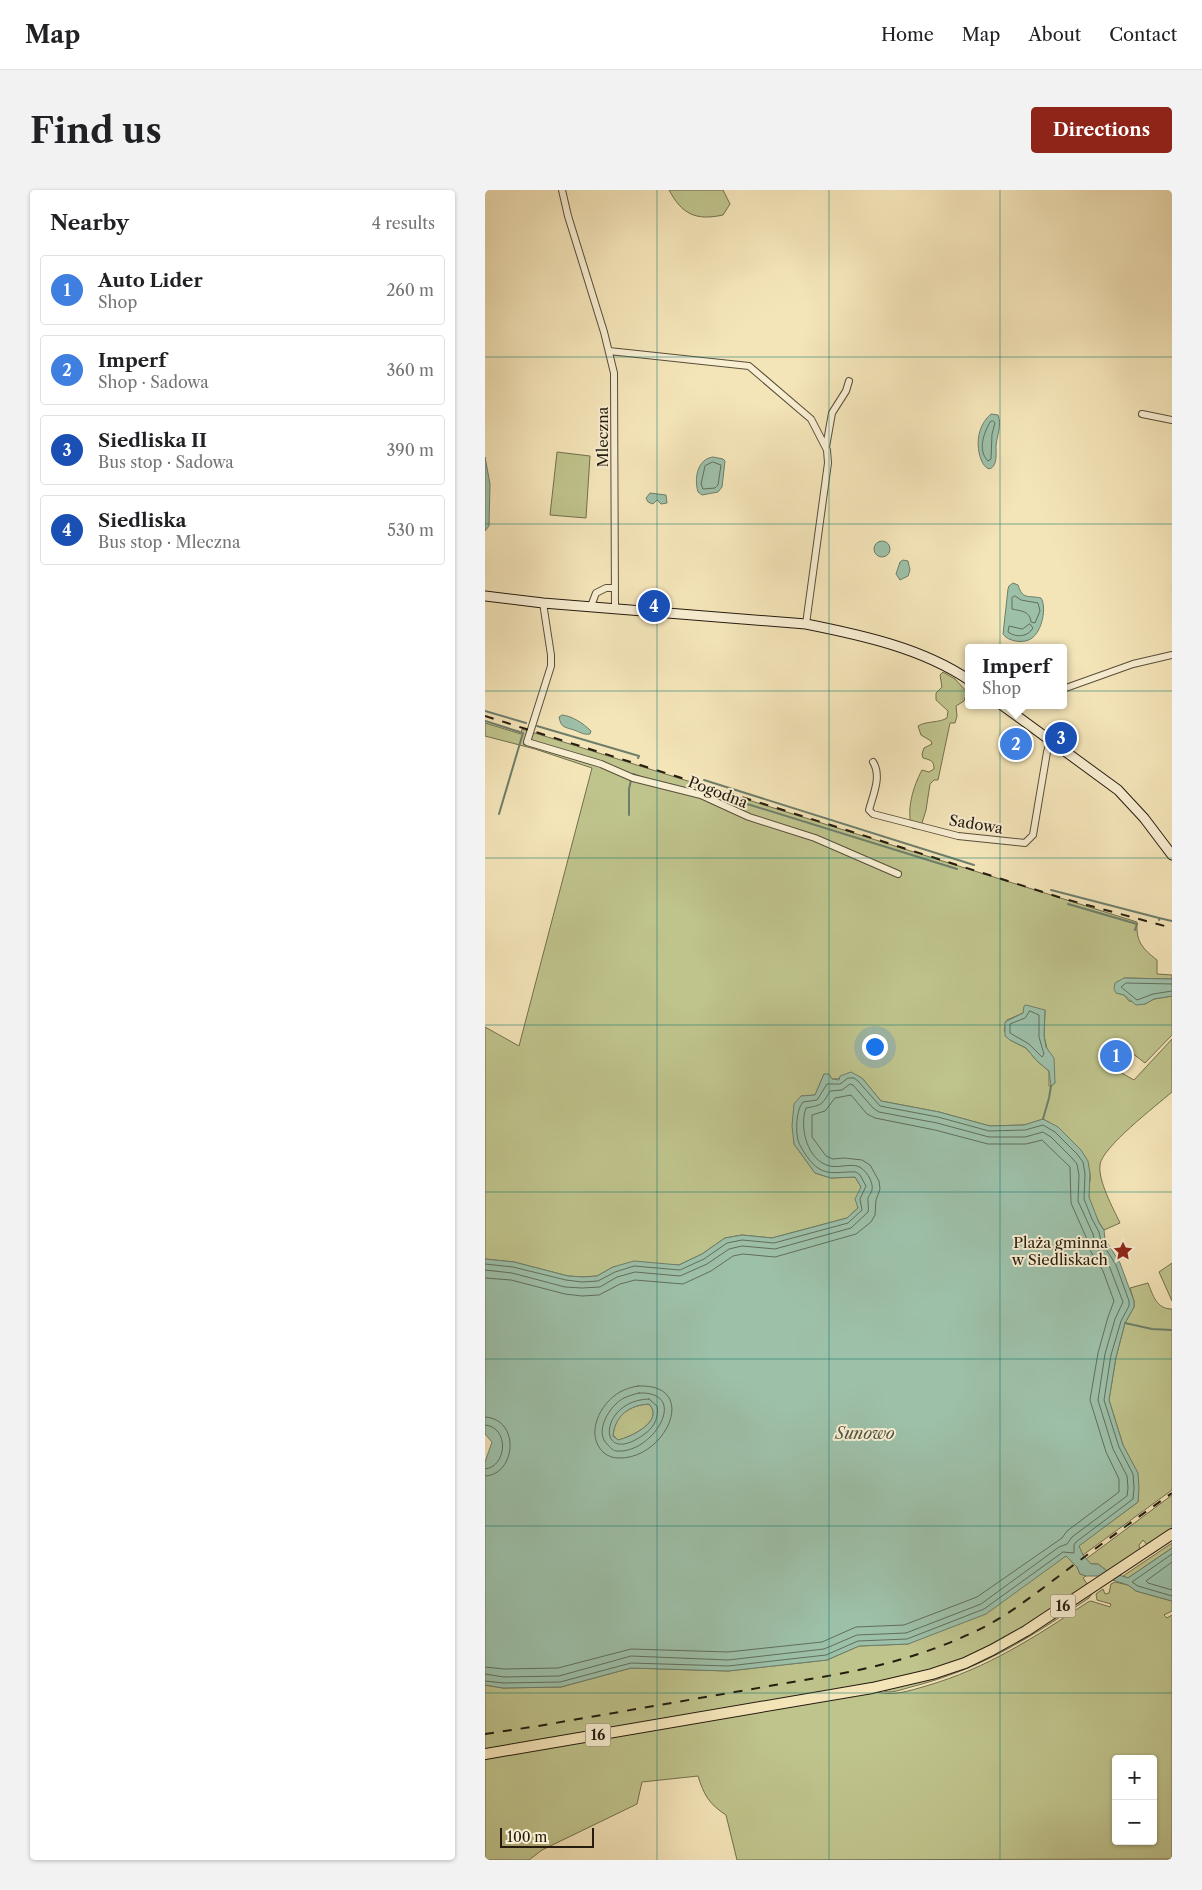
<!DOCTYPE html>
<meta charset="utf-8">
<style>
body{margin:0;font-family:"Libre Caslon Text",serif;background:#f2f2f2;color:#202124}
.controls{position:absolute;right:15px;bottom:15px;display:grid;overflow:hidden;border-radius:5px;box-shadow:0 1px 4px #0004}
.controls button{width:45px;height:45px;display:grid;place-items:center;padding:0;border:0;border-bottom:1px solid #e0e0e0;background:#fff;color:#202124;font:25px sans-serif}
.scale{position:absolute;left:15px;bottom:12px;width:94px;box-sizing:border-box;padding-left:5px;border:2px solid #251b0f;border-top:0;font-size:14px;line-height:18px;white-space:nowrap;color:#251b0f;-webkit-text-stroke:4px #f8eed2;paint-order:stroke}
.you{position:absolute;left:389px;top:856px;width:18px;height:18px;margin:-12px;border:4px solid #fff;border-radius:50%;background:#1a73e8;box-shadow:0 0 0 8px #1a73e833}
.badge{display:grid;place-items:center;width:32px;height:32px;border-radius:50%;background:#8f2418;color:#fff;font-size:16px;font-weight:700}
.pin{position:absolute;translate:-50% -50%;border:2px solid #fff;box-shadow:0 1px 5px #0006}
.popup{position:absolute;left:480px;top:454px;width:102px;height:65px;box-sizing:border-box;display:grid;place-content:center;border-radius:5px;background:#fff;filter:drop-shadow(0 1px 4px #0005);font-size:16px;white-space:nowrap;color:#757577}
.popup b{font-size:19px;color:#202124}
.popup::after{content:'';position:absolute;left:50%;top:100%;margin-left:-10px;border:10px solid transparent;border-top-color:#fff}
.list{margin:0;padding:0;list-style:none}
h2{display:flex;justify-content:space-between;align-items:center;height:65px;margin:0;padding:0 20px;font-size:21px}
h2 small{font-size:16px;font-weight:400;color:#757577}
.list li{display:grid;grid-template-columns:32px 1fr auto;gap:15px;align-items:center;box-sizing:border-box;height:70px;margin:0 10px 10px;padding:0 10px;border:1px solid #e0e0e0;border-radius:5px}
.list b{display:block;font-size:19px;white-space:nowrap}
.list p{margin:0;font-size:16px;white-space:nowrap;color:#757577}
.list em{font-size:16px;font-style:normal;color:#757577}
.map{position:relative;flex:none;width:687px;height:1670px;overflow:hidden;border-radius:5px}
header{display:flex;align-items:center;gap:30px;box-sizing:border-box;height:70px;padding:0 25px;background:#fff;border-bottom:1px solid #e0e0e0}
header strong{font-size:24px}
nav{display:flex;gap:28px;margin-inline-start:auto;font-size:18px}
.intro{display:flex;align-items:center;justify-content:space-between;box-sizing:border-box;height:120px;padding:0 30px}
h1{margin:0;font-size:35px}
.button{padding:12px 22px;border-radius:5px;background:#8f2418;color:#fff;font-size:18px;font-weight:700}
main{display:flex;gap:30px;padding:0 30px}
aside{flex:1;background:#fff;border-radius:5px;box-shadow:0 1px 4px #0004}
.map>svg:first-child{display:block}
.green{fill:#bfc38c;stroke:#726f4e;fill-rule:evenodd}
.water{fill:#9dc0a9;stroke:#6d7e6b;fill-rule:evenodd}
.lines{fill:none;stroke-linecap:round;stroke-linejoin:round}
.shore{stroke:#616e5c;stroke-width:1}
.stream{stroke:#6d7e6b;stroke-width:2}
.minor-casing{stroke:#594e3a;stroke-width:8}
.secondary-casing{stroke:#251b0f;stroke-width:11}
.primary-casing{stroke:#251b0f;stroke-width:12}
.minor{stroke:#f8eed2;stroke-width:6}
.secondary{stroke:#f8eed2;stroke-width:9}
.primary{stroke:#f4e5b9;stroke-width:10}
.rail{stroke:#251b0f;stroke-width:2;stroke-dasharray:9 9;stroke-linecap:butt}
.grid{fill:none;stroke:#0f766e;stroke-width:1;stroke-opacity:0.55}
.labels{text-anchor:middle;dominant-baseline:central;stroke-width:4;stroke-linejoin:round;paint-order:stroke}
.shield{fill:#f8eed2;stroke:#645a4a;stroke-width:1}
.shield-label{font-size:14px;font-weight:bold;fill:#251b0f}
.street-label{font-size:15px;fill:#251b0f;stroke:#f8eed2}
.poi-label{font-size:15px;fill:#251b0f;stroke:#f8eed2;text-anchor:end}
.water-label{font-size:16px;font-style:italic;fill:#4f5545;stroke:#f8eed2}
</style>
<header>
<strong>Map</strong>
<nav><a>Home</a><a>Map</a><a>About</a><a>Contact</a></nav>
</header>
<div class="intro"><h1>Find us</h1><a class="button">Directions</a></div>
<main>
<aside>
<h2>Nearby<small>4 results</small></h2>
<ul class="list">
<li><span class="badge" style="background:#3f7fe0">1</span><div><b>Auto Lider</b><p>Shop</p></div><em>260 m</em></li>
<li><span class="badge" style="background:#3f7fe0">2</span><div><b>Imperf</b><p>Shop · Sadowa</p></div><em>360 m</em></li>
<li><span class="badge" style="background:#1a4fb4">3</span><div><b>Siedliska II</b><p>Bus stop · Sadowa</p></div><em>390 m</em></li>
<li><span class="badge" style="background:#1a4fb4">4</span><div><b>Siedliska</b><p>Bus stop · Mleczna</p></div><em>530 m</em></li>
</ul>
</aside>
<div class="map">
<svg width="687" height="1670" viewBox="0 0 687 1670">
<rect width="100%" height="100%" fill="#f4e5b9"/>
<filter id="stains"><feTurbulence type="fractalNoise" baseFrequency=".004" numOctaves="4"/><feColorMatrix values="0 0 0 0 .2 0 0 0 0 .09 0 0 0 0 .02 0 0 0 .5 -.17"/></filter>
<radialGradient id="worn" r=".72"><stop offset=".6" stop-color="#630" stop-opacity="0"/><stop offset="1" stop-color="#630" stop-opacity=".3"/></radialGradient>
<path class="green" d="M184 0H238L245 14 238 25C210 31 197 24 184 0Z
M72 262 105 266 101 328 65 325Z
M458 482 470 489 482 502 479 511 471 516 472 526 470 533H465L453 590H449L445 594 441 620 437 633 432 639 427 638C421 620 428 597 437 580L444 582 449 579C449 571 446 570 438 568L437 564 439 558 447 554 446 551 436 545 433 536C441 531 454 533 462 528L463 521 451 510V503L457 497 455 485Z
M0 533 36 544 37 539 652 732C651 752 657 758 672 770V784L687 785V789L639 788 632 803 639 805 644 811 660 814 669 809 687 806V845L660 873 634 853 619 873 649 890 687 849V902C672 915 616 958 615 975 613 991 628 1018 635 1033L619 1040C613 1031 606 1019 604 1008 602 1000 606 992 605 984 601 960 579 941 558 929L540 935 505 936 454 922 396 911 377 888 346 889 339 884 330 905 316 906 309 954 330 983 346 988 370 987 376 997 373 1018 362 1028 287 1048 257 1045 240 1048 217 1064 194 1075 128 1077 112 1086 98 1087 83 1086 29 1072 0 1069V837L34 856 107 578 50 559 0 546ZM560 820 559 846 570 893 566 896H564V881L552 871 541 858 525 850 519 840 522 830 538 823 539 821Z
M687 1073V1111L674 1082Z
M663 1093C668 1105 671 1119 687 1119V1300L598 1365 593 1356 653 1312 652 1283 638 1255 624 1210 631 1167 640 1133 649 1117V1111L645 1098Z
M164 1214C180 1231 146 1247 133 1250L128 1245C130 1225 145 1215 164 1214Z
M687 1305V1339L662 1355 658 1350 654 1355 655 1360 622 1381 613 1374H606L601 1369Z
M687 1353V1358L643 1388 638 1386Z
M581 1366 592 1377 595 1384 601 1386 598 1388 603 1395 515 1451 473 1471 389 1501C407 1507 423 1501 441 1496 503 1478 550 1447 603 1412L606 1411 625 1417 626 1414 612 1410 611 1404 618 1399 620 1404 624 1403 626 1394 630 1392 643 1395 651 1401 687 1411V1421L679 1425 682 1428 687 1425V1669L252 1670 241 1625C224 1614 219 1605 213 1586L157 1592 152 1614 57 1660 44 1670H0V1495L18 1498 76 1497 146 1478 243 1481 342 1470 374 1456 423 1454ZM631 1569H668V1651H631Z
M609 1401 604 1408C544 1448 497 1479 426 1497 418 1499 404 1505 397 1500L460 1484Z"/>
<path class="water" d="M506 224 513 225C517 235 512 245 511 256 511 261 512 270 509 275 500 292 480 246 506 224Z
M0 267 5 294 4 336 0 341Z
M228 267 238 269 240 271 237 297 233 302 217 305 213 302C209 289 212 269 228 267Z
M165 303 181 305 182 313 176 314 172 310 168 314 163 312 161 308Z
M389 359a8 8 0 1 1 16 0a8 8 0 1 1-16 0Z
M418 370 423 371 425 380 423 386 415 390 411 384 415 372Z
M528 393 533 395C538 410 542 405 556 408 562 417 557 441 547 448 540 454 523 452 518 444L523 399 524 396Z
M77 525C87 526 98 533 106 541L105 544C98 545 95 542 89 540 80 537 76 538 74 527Z
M639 788 687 789V806L669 809 660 814 651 815 639 805 631 803 629 799 630 793Z
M541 815 560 820 559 846 561 857 569 868 570 893 566 896 564 881 552 871 541 858 525 850 520 846V832L538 823 539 816Z
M366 882 377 888 396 911 454 922 505 936 539 935 558 929 573 937 596 960 603 971 605 984 604 1007 614 1033 619 1040 620 1049 635 1073 649 1111V1117L640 1133 631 1167 624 1210 638 1255 653 1283 654 1298 653 1312 594 1356 598 1365 606 1374H613L622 1381 643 1388 687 1358V1411L651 1401 643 1395 615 1386H601L595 1384 592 1377 581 1366 501 1424 423 1454 374 1456 342 1470 243 1481 146 1478 76 1497 18 1498 0 1495V1272L7 1252 0 1244V1069L29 1072 83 1086 98 1087 112 1086 128 1077 149 1071 194 1075 217 1064 240 1048 257 1045 287 1048 362 1028 373 1018 370 1009 376 997 370 987 346 988 330 983 309 954 307 936 309 914 316 906 330 905 339 884H344L347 889 354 890 355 886ZM164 1214C180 1231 146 1247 133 1250L128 1246C130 1225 145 1215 164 1214Z"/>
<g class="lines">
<path class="shore" d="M508 231 510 233 507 244 506 269 503 271C492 260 499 243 505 232Z
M228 272 236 275 233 295 230 298 218 299 216 294 220 276Z
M530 406 536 410 553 413 555 421 550 433 546 432C545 421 536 421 527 419V408Z
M545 434 548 438C543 447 531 448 523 442L524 436 537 439Z
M687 794 641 793 636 797 652 810 668 804 687 801
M545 821 554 825V847L559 864 557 867 544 854 525 843V834L540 828Z
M0 1074 28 1077 81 1090 97 1092 113 1091 130 1082 149 1076 195 1080 219 1069 242 1053 257 1050 289 1053 363 1033 377 1020 375 1009 381 996 375 985 371 982C359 981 343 986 333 978 326 974 317 960 314 953 310 944 311 919 318 912L332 910 342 894H355L363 888H369L373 891 395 916 453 927 504 941 540 940 558 935 570 942 592 964 598 972 600 984 599 1009 607 1029 614 1042 616 1051 631 1075 644 1111V1116L636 1131 626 1165 619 1210 634 1257 648 1284 649 1298 648 1309 591 1352 589 1355V1363L578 1362 499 1419 422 1449 373 1451 341 1465 243 1476 146 1473 75 1492 18 1493 0 1491
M0 1080 27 1083 80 1097 97 1098 115 1097 132 1087 150 1082 195 1086 222 1074 244 1059 257 1056 290 1059 366 1038 383 1022C384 1017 383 1016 383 1011 382 1007 386 1004 387 1000 389 992 380 978 372 976 363 974 353 978 345 976 322 971 314 937 321 918 337 915 337 915 345 901L357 900 365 894 368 895 388 918 394 922 452 933 504 947H540L558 942 566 947 587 968 592 974 594 985 593 1011 608 1044 610 1054 625 1078 638 1112 630 1129 620 1164 613 1210 628 1259 642 1286 643 1298 642 1306 587 1347 582 1354 574 1357 496 1414 421 1443 372 1445 339 1459 243 1470 146 1466 74 1486 19 1487 0 1484
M0 1088 26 1090 80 1104 97 1106 114 1105 135 1094 150 1090 198 1094 226 1081 248 1066 258 1064 290 1067 371 1044 386 1032 390 1025 391 1010 395 999 394 991 385 975 377 970 359 968 348 969 341 966 327 947V925L340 921 350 908 366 905 382 924 390 928 450 940 503 954H541L557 950 585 977 586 1013 601 1047 603 1057 618 1081 629 1111 623 1127 613 1163 605 1210 621 1262 634 1289V1302L582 1341 577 1348 492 1407 419 1435 371 1437 337 1452 243 1462 146 1459 73 1478 19 1479 0 1477
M153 1196C216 1193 181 1270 133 1268 128 1268 123 1266 119 1263 99 1245 115 1213 135 1202 140 1199 147 1197 153 1196Z
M154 1203C206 1201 168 1264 132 1261 128 1261 126 1258 123 1255 108 1242 125 1215 139 1208 144 1206 149 1204 154 1203Z
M164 1209 172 1216C174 1226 170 1236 161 1243 111 1281 112 1210 164 1209Z
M0 1227C36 1229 31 1285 0 1286
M0 1235C25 1237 22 1277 0 1279
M687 1364 647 1392 653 1396 687 1406
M687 1372 661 1391 663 1393 687 1400"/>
<path class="stream" d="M0 521 41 533
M0 531 35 542
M52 536 154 566 153 568
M148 584 159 588
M219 590 489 675
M219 603 257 614 259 613 472 679
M14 624 38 543
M144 625V599L146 590
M566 700 674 728
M583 714 652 734 650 740
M674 730V728L687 731
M558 929 564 908 566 896
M640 1133 667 1139 687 1140"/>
<defs>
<path id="minor" d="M77 0 83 26 119 142 129 183 130 418
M124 161 264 176 326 229 342 260 343 273 321 434
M657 224 687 230
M341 257 347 223 361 201 364 191
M58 413 66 465V476L42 552 116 574 148 588 216 605 264 627 330 648 413 684
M106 416 111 403 121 398H130
M578 499 648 474 687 465
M528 524 536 515
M388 572C397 586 388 605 384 620L388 624 473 646 540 653 548 645 562 562 564 555 568 552"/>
<path id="secondary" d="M0 406 58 413 321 434C376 445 437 458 484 490
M517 515 633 600 659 628 687 665"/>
<path id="primary" d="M0 1564 387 1498 447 1484 480 1473 507 1460 541 1441 687 1344"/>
</defs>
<use href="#minor" class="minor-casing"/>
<use href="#secondary" class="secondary-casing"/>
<use href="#primary" class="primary-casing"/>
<use href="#minor" class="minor"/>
<use href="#secondary" class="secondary"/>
<use href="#primary" class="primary"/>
<path class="rail" d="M0 526 580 709 687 738
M0 1544 53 1536 354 1484C402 1475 447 1462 491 1441 521 1427 547 1406 574 1386 611 1358 649 1330 687 1303"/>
</g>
<path class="grid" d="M172 0V1670M344 0V1670M515 0V1670M0 167H687M0 334H687M0 501H687M0 668H687M0 835H687M0 1002H687M0 1169H687M0 1336H687M0 1503H687"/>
<defs>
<symbol id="sight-bare" viewBox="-9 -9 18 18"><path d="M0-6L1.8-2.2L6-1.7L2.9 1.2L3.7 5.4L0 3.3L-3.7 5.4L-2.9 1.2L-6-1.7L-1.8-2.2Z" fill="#8f2418" stroke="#f8eed2" stroke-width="2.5" paint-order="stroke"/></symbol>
</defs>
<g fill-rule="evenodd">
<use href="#sight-bare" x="624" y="1047" width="28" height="28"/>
</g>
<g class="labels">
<g class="shield">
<rect x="565.5" y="1404.5" width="25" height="23" rx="4"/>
<rect x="100.5" y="1533.5" width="25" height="23" rx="4"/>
</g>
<g class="shield-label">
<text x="578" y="1416">16</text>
<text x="113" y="1545">16</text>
</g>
<g class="street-label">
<text transform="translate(117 247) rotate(-90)">Mleczna</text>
<text transform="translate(233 602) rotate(21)">Pogodna</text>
<text transform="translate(491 634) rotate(9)">Sadowa</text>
</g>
<g class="poi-label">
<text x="623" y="1052">Plaża gminna<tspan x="623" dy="17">w Siedliskach</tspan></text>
</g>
<g class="water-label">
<text x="380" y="1243">Sunowo</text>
</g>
</g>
<rect width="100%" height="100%" filter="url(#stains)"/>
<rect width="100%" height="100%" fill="url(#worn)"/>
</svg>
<div class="controls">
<button>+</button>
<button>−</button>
</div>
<div class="scale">100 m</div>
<div class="you"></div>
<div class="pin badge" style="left:631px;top:866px;background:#3f7fe0">1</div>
<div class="pin badge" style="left:531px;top:554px;background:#3f7fe0">2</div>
<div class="popup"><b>Imperf</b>Shop</div>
<div class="pin badge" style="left:576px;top:548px;background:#1a4fb4">3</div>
<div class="pin badge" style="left:169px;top:416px;background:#1a4fb4">4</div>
</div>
</main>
